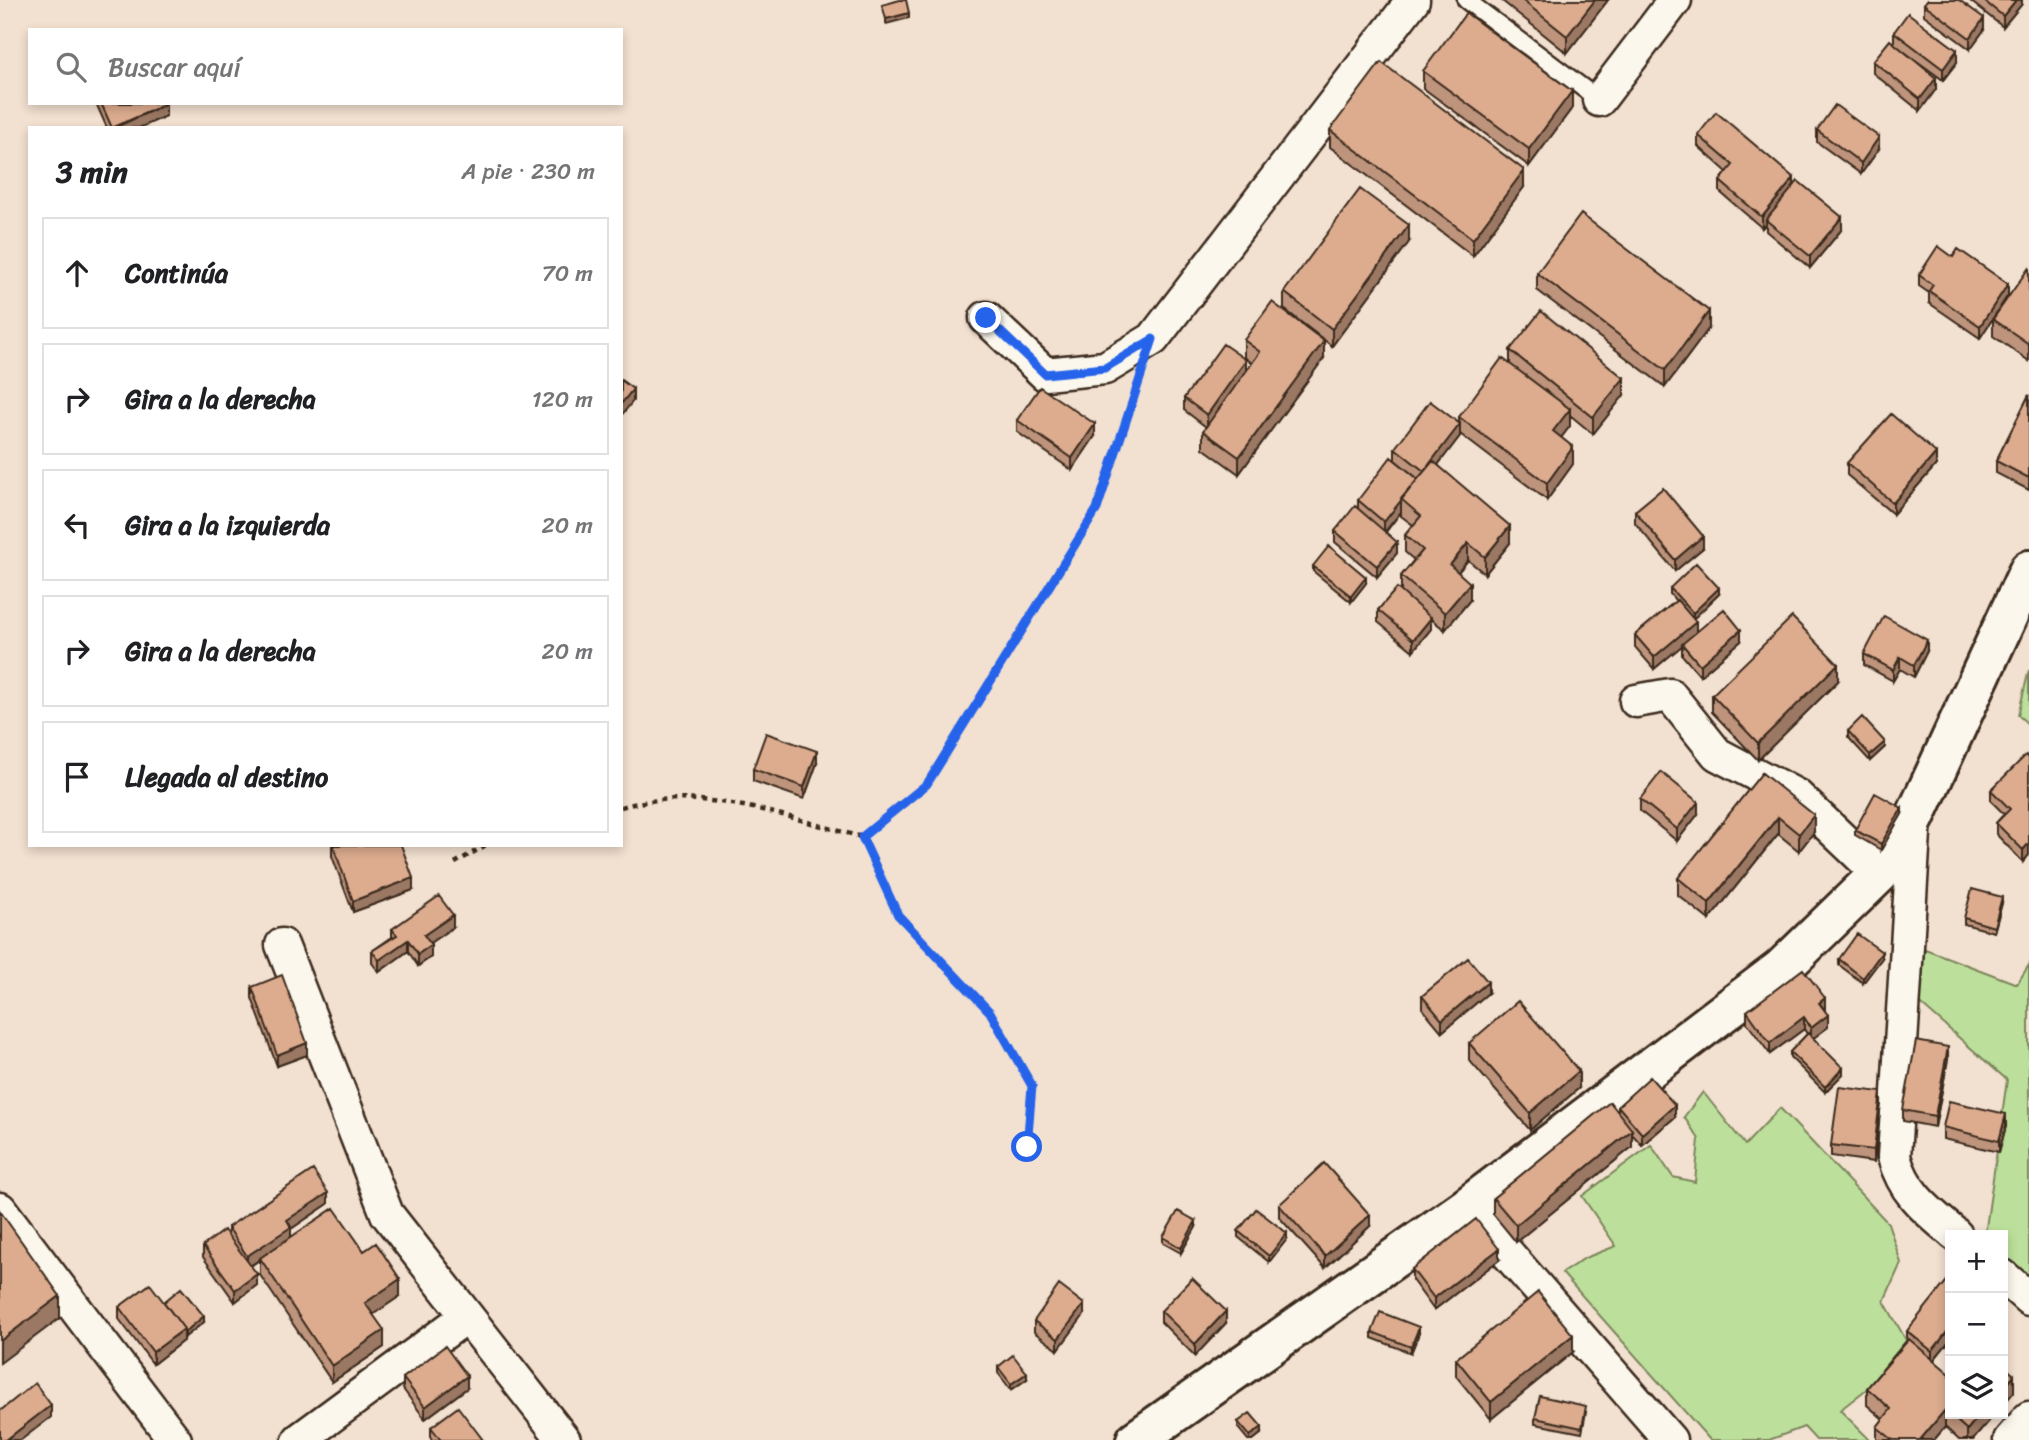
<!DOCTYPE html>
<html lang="es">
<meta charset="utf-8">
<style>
body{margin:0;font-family:Sriracha,sans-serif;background:#f2f2f2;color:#202124}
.controls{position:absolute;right:21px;bottom:21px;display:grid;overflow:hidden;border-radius:0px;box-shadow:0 4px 10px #0003}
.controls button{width:63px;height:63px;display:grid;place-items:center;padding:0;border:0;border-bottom:2px solid #e0e0e0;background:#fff;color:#202124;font:35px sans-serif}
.stop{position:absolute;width:21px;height:21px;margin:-16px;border:5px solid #2563eb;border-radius:50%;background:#fff}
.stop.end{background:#2563eb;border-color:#fff;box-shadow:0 2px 7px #0008}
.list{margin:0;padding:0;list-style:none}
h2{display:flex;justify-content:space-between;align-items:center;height:91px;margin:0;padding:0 28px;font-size:30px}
h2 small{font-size:23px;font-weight:400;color:#757577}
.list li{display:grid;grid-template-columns:46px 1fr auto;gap:21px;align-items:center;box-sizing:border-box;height:112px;margin:0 14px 14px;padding:0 14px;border:2px solid #e0e0e0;border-radius:0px}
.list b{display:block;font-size:26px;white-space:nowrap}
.list em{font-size:23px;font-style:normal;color:#757577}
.icon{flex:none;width:38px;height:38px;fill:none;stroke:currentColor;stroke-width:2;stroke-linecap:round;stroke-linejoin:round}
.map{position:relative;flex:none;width:2029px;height:1440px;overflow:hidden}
.search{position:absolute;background:#fff;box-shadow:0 4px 10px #0003;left:28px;top:28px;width:595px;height:77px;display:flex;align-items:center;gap:18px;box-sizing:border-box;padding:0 24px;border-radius:0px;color:#757577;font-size:26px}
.panel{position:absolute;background:#fff;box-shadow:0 4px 10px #0003;left:28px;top:126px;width:595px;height:721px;border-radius:0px}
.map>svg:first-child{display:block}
.green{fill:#bce09b;stroke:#7c855c;stroke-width:2}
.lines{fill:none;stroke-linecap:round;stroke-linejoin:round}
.lane-casing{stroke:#3b2a1e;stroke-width:21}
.street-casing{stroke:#3b2a1e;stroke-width:37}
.secondary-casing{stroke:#3b2a1e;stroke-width:44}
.path{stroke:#3b2a1e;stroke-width:4.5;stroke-dasharray:5 5;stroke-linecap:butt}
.lane{stroke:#fbf7ec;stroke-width:16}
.street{stroke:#fbf7ec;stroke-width:32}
.secondary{stroke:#fbf7ec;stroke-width:38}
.wall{fill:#be947b;stroke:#3b2a1e;stroke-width:2}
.shaded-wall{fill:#9b7864;stroke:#3b2a1e;stroke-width:2}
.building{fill:#ddac8f;stroke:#3b2a1e;stroke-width:2}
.route{stroke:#2563eb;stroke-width:9}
</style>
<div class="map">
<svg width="2029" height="1440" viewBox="0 0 2029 1440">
<rect width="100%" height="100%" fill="#f2e0d0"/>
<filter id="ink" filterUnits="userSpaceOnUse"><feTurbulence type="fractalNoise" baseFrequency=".0143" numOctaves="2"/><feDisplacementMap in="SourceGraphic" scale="14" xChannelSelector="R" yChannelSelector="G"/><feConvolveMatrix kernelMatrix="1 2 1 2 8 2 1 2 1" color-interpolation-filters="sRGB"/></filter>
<g filter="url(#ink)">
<path class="green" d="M2029 670V725L2018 715Z
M1925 949 2017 984 2029 965V1285L2003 1264V1235H1985L2007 1080 1914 998Z
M1703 1092 1745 1145 1780 1108 1888 1223 1901 1263 1884 1301 1907 1342 1878 1380 1840 1410 1870 1440H1816L1804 1427 1769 1440H1710L1562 1273 1585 1258 1616 1246 1582 1196 1651 1145 1673 1177 1695 1182 1699 1139 1684 1117Z"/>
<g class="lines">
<defs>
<path id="lane" d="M1466 0 1599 100"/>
<path id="street" d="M1599 100 1675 0
M986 318 1045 374 1105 368 1153 339 1413 0
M1636 701 1670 695 1717 754 1797 796 1879 874
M1915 817 1894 1157C1905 1195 1927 1210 1956 1235
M282 945 387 1214 564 1440
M1467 1207 1670 1440
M0 1209 175 1440
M2003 1276 2029 1299
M299 1440 467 1316
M2010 1440 2029 1418"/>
<path id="secondary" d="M1136 1440 1467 1207 1781 969 1879 874 1915 817 2029 570"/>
</defs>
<use href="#lane" class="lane-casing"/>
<use href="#street" class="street-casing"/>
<use href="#secondary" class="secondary-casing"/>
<path class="path" d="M621 807C701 784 785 817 862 837L927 784 1097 509 1138 386
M862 837 898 915 990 1012 1032 1086 1027 1147
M455 863 486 845"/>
<use href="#lane" class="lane"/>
<use href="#street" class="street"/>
<use href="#secondary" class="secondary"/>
</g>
<path class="wall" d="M1501 0H1608L1567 53Z
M1969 0H2022V4L2003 27Z
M1924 4 1984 30 1970 49 1924 15Z
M1894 32 1957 62 1943 80 1899 48 1936 89 1920 111 1873 73V61L1894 43Z
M1423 71 1572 108 1529 166 1423 88Z
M96 103H166V116L139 128H107Z
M1330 130 1524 187 1473 256 1330 147Z
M1817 130 1879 149 1861 174 1817 142Z
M1698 135 1794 185 1842 229 1810 268 1766 231V224L1762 228 1720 192V181L1727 172 1698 146Z
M1409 242 1332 346 1284 309V292Z
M2029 269V361L1993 336V319Z
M1537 273 1709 328 1665 387 1537 290Z
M1919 275 2008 295 1980 338 1929 303V293L1919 286Z
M1244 340 1324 358 1239 474 1203 448V431L1206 427 1184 410V398L1246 372 1252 363 1244 357Z
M1510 350 1624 395 1593 434 1570 415V426L1561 438 1573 464 1547 500 1460 434V436L1438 465 1510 543 1485 574 1468 560 1458 572 1470 600 1445 630 1431 619V629L1413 651 1378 622V610L1401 592V576L1414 560 1405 552V535L1413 525 1401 516V512L1386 532 1397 553 1377 577 1335 542V531L1358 508V500L1418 479 1395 460V448L1459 424V417L1510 364Z
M2029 395V490L1996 473V461Z
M1017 420 1095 436 1072 470 1017 432Z
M1847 463 1936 465 1893 514 1847 475Z
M1635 511 1703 548 1675 571 1635 523Z
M1313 566 1366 583 1351 602 1313 571Z
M1670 588 1719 594 1693 619 1696 632 1741 641 1700 676 1682 655V645L1654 669 1635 647V635L1676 601 1670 594Z
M1927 651 1914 677 1900 669 1893 681 1864 665V654Z
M1838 681 1758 760 1712 712V695Z
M1848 731 1885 747 1870 761 1848 737Z
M2029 758V855L2023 862 1996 834V823L2004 814 1991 801V790Z
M817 763 804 799 753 781V769Z
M1762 773 1814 832 1799 851 1778 834 1709 920 1678 895V878Z
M1640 799 1698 814 1677 841 1640 811Z
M1902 814 1881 850 1855 835V830Z
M332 845 413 890 353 912 332 856Z
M2002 903 1994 932 1964 924V918Z
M453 927 429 943 431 957 418 966 408 951 379 972 372 963V951L392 937V929Z
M1882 958 1863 983 1839 965V959Z
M252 987 307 1055 277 1066 252 998Z
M1488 993 1442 1032 1422 1008V996Z
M1825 1010 1828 1027 1813 1038 1843 1074 1825 1092 1790 1057V1052L1807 1034 1804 1029 1770 1054 1747 1023V1011Z
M1469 1043 1579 1088 1530 1130 1469 1060Z
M1948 1059 1935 1127 1903 1121V1110Z
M1881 1103 1874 1162 1831 1156V1145Z
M1618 1106 1675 1117 1642 1145 1632 1134V1147L1516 1242 1493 1214V1198L1618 1112Z
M2006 1126 1999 1152 1943 1139V1127Z
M328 1204 291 1229V1237L364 1251 400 1296 373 1314 384 1347 332 1382 260 1275V1259L251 1266 257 1285 235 1302 203 1257V1246L228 1235V1227Z
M1279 1205 1370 1226 1325 1268 1279 1217Z
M1196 1227 1181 1253 1163 1243V1237Z
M1238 1231 1287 1239 1269 1262 1238 1237Z
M1499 1260 1434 1310 1412 1280V1269Z
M1950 1277V1340L1934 1360 1950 1414H1995L1973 1440H1959L1945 1427 1934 1440H1877V1427L1883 1419 1867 1405V1388L1907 1340V1331Z
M164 1302 204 1322 185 1337 184 1340 153 1364 119 1319V1307Z
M1161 1311 1226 1323 1195 1356 1161 1322Z
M1084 1315 1058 1350 1034 1332V1321Z
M1372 1332 1419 1333 1411 1353 1372 1338Z
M1573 1352 1491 1419 1456 1376V1359Z
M998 1367 1027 1379 1011 1390 998 1373Z
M403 1378 467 1388 425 1419 403 1389Z
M1586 1412 1582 1433 1535 1424V1418Z
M1238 1422 1262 1433 1253 1440H1248L1238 1428Z
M431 1427 483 1440H432L431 1439Z"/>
<path class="shaded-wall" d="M1595 0H1608L1567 53V36Z
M2016 0H2022V4L2003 27V16Z
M909 13V18L886 24V19Z
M1984 18V30L1970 49V38Z
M1957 50V62L1943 80V69Z
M1936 78V89L1920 111V99Z
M1572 91V108L1529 166V149Z
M166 104V116L139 128H114Z
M1879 137V149L1861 174V163Z
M1524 170V187L1473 256V239Z
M1794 178V190L1766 220V224L1762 228V217Z
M1842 217V229L1810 268V256Z
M1409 225V242L1332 346V329Z
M2008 284V295L1980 338V326Z
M1709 311V328L1665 387V370Z
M1324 341V358L1239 474V457Z
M1246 360V372L1207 427V415Z
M1624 378V395L1593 434V417Z
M633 389V401L621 416V404Z
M1570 409V426L1553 448V431Z
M1095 424V436L1072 470V458Z
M1460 424V436L1424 483V471Z
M1573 447V464L1547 500V483Z
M1936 453V465L1893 514V503Z
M1401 500V512L1384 533V522Z
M1510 526V543L1485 574V557Z
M1703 536V548L1675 571V560Z
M1397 542V553L1377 577V566Z
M1468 543V560L1450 582V565Z
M1366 577V583L1351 602V596Z
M1470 583V600L1445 630V613Z
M1719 588V594L1693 619V613Z
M1431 618V629L1413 651V640Z
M1696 622V634L1654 669V657Z
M1741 630V641L1700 676V665Z
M1927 640V651L1914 677V665Z
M1900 657V669L1893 681V670Z
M1838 664V681L1758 760V743Z
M1885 742V747L1870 761V755Z
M817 751V763L804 799V787Z
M1698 802V814L1677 841V829Z
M1902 808V814L1881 850V844Z
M1814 815V832L1799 851V834Z
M1778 817V834L1709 920V903Z
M2029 843V855L2023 862V850Z
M413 878V890L353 912V901Z
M2002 897V903L1994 932V927Z
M453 915V927L424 947V935Z
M408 940V951L379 972V960Z
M431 945V957L418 966V954Z
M1882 952V958L1863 983V978Z
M1488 982V993L1442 1032V1020Z
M1825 998V1010L1819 1003Z
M1828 1015V1027L1811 1040V1028Z
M1804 1017V1029L1770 1054V1043Z
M307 1043V1055L277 1066V1055Z
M1948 1047V1059L1935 1127V1116Z
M1843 1068V1074L1825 1092V1087Z
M1579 1071V1088L1530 1130V1113Z
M1881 1092V1103L1874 1162V1150Z
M1675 1105V1117L1642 1145V1134Z
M2006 1114V1126L1999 1152V1141Z
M1632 1130V1147L1516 1242V1225Z
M328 1193V1204L291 1229V1238L247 1268V1256L287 1220Z
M1370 1215V1226L1325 1268V1256Z
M1196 1221V1227L1181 1253V1248Z
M1287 1233V1239L1269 1262V1256Z
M1499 1249V1260L1434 1310V1298Z
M257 1274V1285L235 1302V1290Z
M400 1279V1296L365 1320V1303Z
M60 1296V1318L0 1363V1341Z
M1084 1304V1315L1058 1350V1339Z
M1226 1311V1323L1195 1356V1344Z
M204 1316V1322L185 1337V1332Z
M1419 1327V1333L1411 1353V1347Z
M1950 1328V1340L1932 1362V1351Z
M184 1329V1340L153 1364V1352Z
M384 1330V1347L332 1382V1366Z
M1573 1335V1352L1491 1419V1402Z
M1027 1373V1379L1011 1390V1384Z
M2014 1375V1392L2003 1405V1388Z
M467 1376V1388L425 1419V1407Z
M51 1405V1417L21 1440H6Z
M1945 1410V1427L1934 1440H1920Z
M1980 1414H1995L1973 1440H1967V1430Z
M1262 1427V1433L1253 1440H1250V1436Z"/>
<path class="building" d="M900 0H906L909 13 886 19 882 5Z
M1522 0H1595L1567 36Z
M1927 0H1959L1984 18 1970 38 1924 4Z
M1983 0H2016L2003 16Z
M1466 13 1572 91 1529 149 1423 71Z
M1908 13 1957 50 1943 69 1894 32Z
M1890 40 1936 78 1920 99 1873 61Z
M1381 62 1524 170 1473 239 1330 130Z
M101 103H166V104L112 128Z
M1835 105 1879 137 1861 163 1817 130Z
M1716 112 1794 178 1762 217 1720 181 1733 165 1698 135Z
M1798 181 1842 217 1810 256 1766 220Z
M1360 189 1409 225 1332 329 1284 292Z
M1581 214 1709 311 1665 370 1537 273Z
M1938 246 1953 257 1958 249 2008 284 1980 326 1929 291 1933 285 1919 275Z
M2028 269H2029V344L1993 319Z
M1272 302 1324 341 1239 457 1203 431 1260 352 1244 340Z
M1541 311 1624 378 1593 417 1510 350Z
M1223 344 1246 360 1207 415 1184 398Z
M1502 358 1570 409 1553 431 1573 447 1547 483 1459 417Z
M621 380 633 389 621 404Z
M1040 387 1095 424 1072 458 1017 420Z
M2029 395V478L1996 461Z
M1430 401 1460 424 1424 471 1395 448Z
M1891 414 1936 453 1893 503 1847 463Z
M1391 457 1418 479 1384 522 1358 500Z
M1433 461 1510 526 1485 557 1468 543 1450 565 1470 583 1445 613 1401 576 1423 550 1405 535 1421 516 1401 499Z
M1663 488 1703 536 1675 560 1635 511Z
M1355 506 1397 542 1377 566 1335 531Z
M1329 546 1366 577 1351 596 1313 566Z
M1696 563 1719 588 1693 613 1670 588Z
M1397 588 1431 618 1413 640 1378 610Z
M1677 600 1696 622 1654 657 1635 635Z
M1724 609 1741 630 1700 665 1682 644Z
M1884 616 1927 640 1914 665 1900 657 1893 670 1864 654Z
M1792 617 1838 664 1758 743 1712 695Z
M1862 717 1885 742 1870 755 1848 731Z
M766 733 817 751 804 787 753 769Z
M2026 755 2029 758V843L2023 850 1996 823 2010 809 1991 790Z
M1661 772 1698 802 1677 829 1640 799Z
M1762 773 1814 815 1799 834 1778 817 1709 903 1678 878Z
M1875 793 1902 808 1881 844 1855 830Z
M333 845H401L413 878 353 901Z
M1972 889 2002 897 1994 927 1964 918Z
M439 896 453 915 424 935 431 945 418 954 408 940 379 960 372 951 397 935 392 929Z
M1857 934 1882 952 1863 978 1839 959Z
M1468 958 1488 982 1442 1020 1422 996Z
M1803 969 1825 998 1819 1003 1828 1015 1811 1028 1804 1017 1770 1043 1747 1011Z
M282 975 307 1043 277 1055 252 987Z
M1518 1001 1579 1071 1530 1113 1469 1043Z
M1808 1033 1843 1068 1825 1087 1790 1052Z
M1916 1041 1948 1047 1935 1116 1903 1110Z
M1650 1077 1675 1105 1642 1134 1618 1106Z
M1839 1087 1881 1092 1874 1150 1831 1145Z
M1949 1101 2006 1114 1999 1141 1943 1127Z
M1610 1102 1632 1130 1516 1225 1493 1198Z
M1324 1163 1370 1215 1325 1256 1279 1205Z
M313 1170 328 1193 287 1220 291 1227 247 1256 228 1227Z
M334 1208 364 1251 376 1243 400 1279 365 1303 384 1330 332 1366 260 1258Z
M1256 1209 1287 1233 1269 1256 1238 1231Z
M0 1211 60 1296 0 1341Z
M1178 1211 1196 1221 1181 1248 1163 1237Z
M1476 1219 1499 1249 1434 1298 1412 1269Z
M224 1230 257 1274 235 1290 203 1246Z
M1950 1277V1328L1932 1351 1907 1331Z
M1192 1278 1226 1311 1195 1344 1161 1311Z
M150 1284 184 1329 153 1352 119 1307Z
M1059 1285 1084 1304 1058 1339 1034 1321Z
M181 1288 204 1316 185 1332 184 1329 164 1302Z
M1538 1292 1573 1335 1491 1402 1456 1359Z
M1380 1312 1419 1327 1411 1347 1372 1332Z
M1909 1339 1950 1374V1414H1980L1967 1430 1945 1410 1920 1440H1893L1877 1427 1891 1409 1867 1388Z
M445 1346 467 1376 425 1407 403 1378Z
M1013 1355 1027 1373 1011 1384 998 1367Z
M2003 1365 2014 1375 2003 1388Z
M35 1383 51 1405 6 1440H0V1411Z
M1540 1396 1586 1406 1582 1428 1535 1418Z
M458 1407 483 1440H441L431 1427Z
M1250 1413 1262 1427 1250 1436 1238 1422Z"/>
</g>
<g class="lines" filter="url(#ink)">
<path class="route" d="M986 318 1045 374 1105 368 1153 339 1097 509 927 784 862 837 898 915 990 1012 1032 1086 1027 1147"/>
</g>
</svg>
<div class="controls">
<button>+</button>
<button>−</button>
<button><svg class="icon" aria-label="layers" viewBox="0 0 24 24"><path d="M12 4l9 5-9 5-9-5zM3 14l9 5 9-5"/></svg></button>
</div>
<div class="stop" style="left:1027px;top:1147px"></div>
<div class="stop end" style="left:986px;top:318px"></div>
<div class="search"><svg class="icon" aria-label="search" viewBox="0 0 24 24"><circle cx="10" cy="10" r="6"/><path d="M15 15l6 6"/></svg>Buscar aquí</div>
<section class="panel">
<h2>3 min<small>A pie · 230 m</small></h2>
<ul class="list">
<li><svg class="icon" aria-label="ahead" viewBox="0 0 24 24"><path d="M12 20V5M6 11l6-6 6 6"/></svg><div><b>Continúa</b></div><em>70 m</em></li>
<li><svg class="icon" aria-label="right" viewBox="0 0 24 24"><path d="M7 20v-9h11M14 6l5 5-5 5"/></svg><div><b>Gira a la derecha</b></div><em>120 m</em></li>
<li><svg class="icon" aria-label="left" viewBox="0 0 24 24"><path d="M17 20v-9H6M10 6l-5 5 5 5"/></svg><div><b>Gira a la izquierda</b></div><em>20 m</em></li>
<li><svg class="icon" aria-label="right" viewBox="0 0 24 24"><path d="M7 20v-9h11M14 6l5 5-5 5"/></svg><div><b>Gira a la derecha</b></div><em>20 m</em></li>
<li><svg class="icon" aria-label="arrive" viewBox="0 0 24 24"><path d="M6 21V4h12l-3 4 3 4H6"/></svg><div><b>Llegada al destino</b></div></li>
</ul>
</section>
</div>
